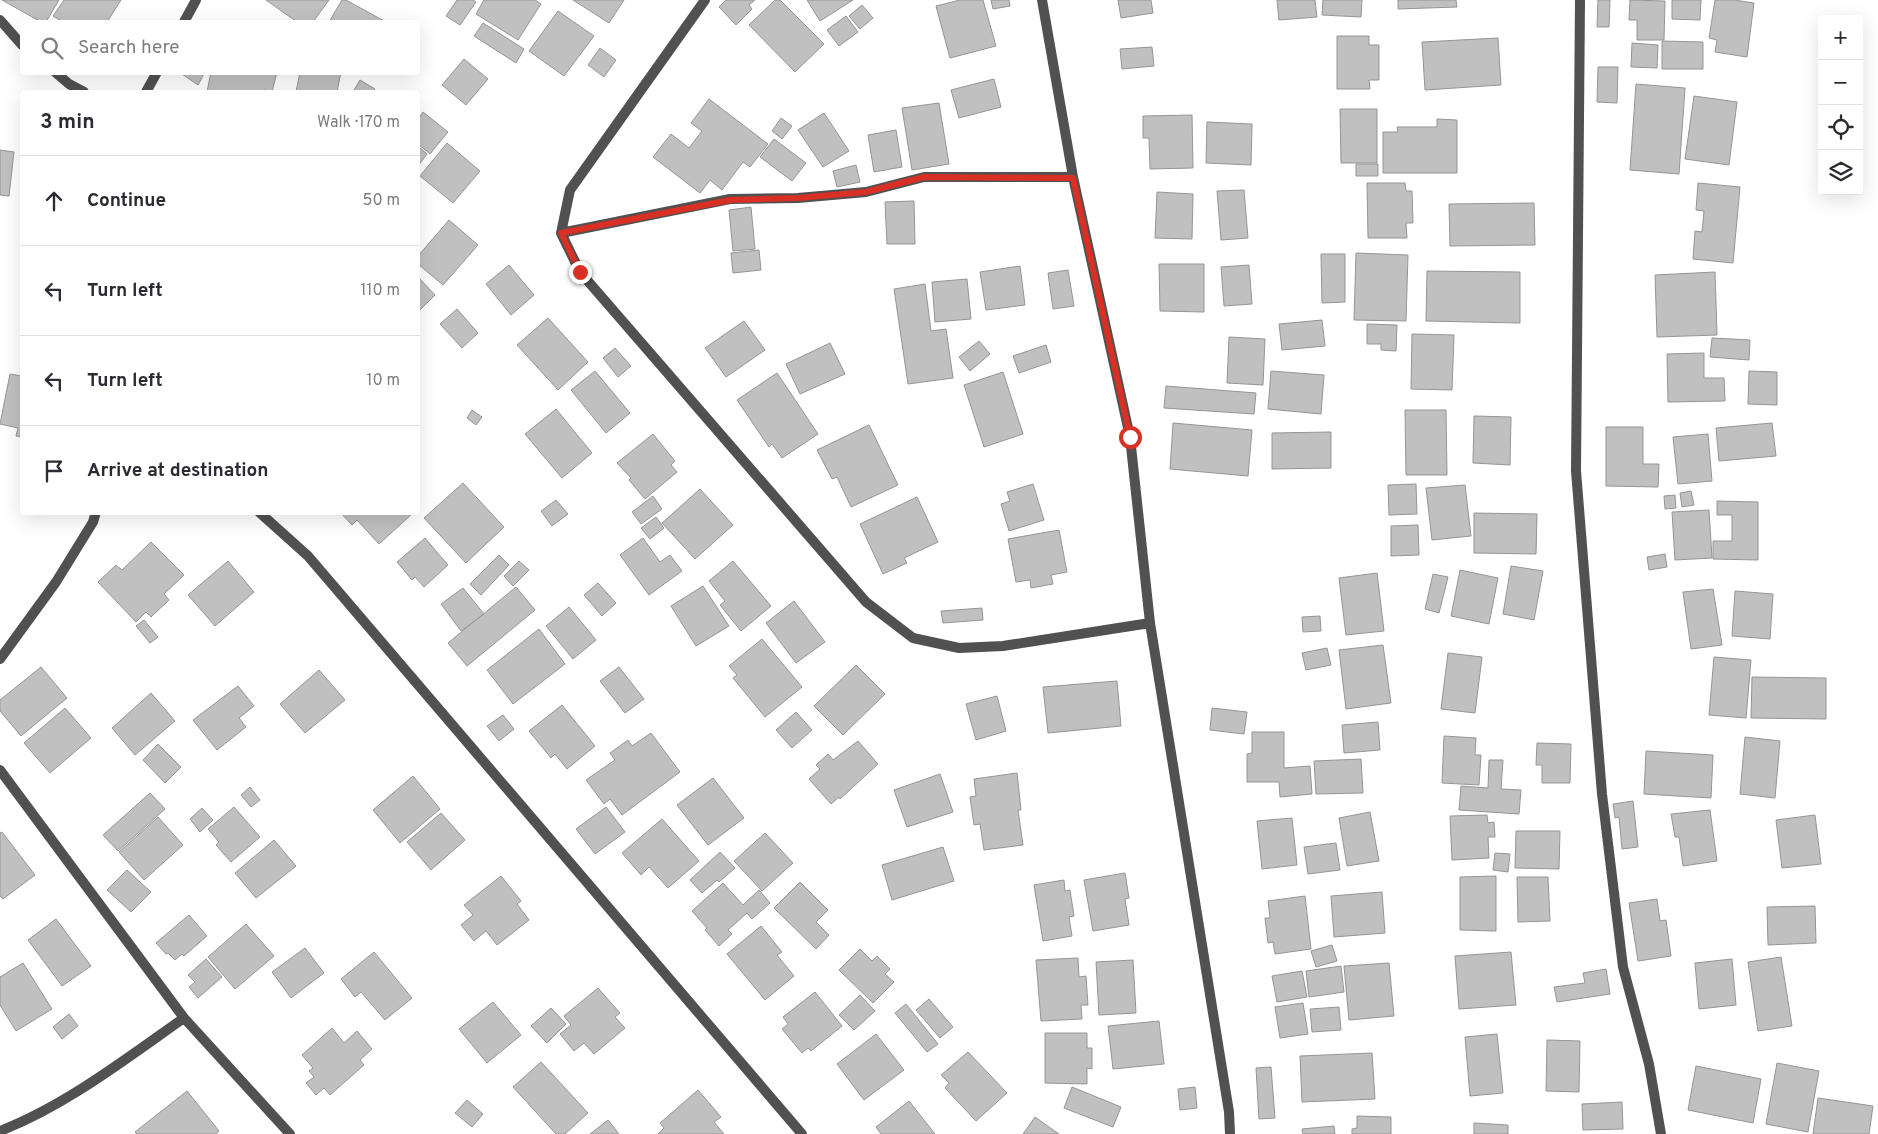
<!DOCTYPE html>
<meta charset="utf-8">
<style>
body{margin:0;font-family:Overpass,sans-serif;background:#f2f2f3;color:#2b2b33}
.controls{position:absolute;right:15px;top:15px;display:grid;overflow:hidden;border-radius:5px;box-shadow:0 5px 20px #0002}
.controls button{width:45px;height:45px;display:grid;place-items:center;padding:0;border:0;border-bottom:1px solid #e1e1e2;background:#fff;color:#2b2b33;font:25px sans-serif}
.stop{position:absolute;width:15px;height:15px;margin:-11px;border:4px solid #d93025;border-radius:50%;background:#fff}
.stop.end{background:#d93025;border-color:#fff;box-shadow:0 1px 5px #0008}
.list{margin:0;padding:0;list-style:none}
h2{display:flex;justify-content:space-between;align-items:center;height:65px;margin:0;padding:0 20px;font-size:21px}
h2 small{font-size:16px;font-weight:400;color:#7c7c81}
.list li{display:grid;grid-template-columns:32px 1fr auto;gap:15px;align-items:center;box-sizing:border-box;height:90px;padding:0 20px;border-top:1px solid #e1e1e2}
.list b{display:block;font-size:19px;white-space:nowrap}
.list em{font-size:16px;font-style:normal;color:#7c7c81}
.icon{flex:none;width:28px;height:28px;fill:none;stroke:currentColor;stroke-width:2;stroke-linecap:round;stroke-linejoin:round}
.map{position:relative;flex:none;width:1878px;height:1134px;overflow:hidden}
.search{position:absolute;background:#fff;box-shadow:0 5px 20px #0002;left:20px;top:20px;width:400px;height:55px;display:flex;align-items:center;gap:12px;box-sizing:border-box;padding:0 18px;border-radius:5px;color:#7c7c81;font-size:19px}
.panel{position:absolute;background:#fff;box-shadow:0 5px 20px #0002;left:20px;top:90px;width:400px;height:425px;border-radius:5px}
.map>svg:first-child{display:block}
.building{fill:#c0c0c0;stroke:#959595}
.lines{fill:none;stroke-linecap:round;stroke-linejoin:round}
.street{stroke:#515151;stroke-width:10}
.route{stroke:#d93025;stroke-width:6}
</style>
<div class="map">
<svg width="1878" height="1134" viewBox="0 0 1878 1134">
<rect width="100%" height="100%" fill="#fff"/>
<path class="building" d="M2 0H59L46 22H41Z
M64 0H121L107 22H63L53 16Z
M266 0H329L313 22H297Z
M342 0H346L386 22H329Z
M457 0H473L476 2 460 25 446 16Z
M484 0H535L541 4 518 40 476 14Z
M573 0H624L609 23Z
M726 0H755L749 5 752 9 736 25 719 7Z
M775 0H780L824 44 795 72 749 25Z
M807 0H853L820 21Z
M960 0H983L996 46 950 58 936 6Z
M991 0H1009L1010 6 993 9Z
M1118 0H1151L1153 13 1121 18Z
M1277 0H1315L1317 17 1279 20Z
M1323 0H1362L1361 17 1322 15Z
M1398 0H1456L1457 7 1398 9Z
M1598 0H1610L1609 27H1597Z
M1630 0 1665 1 1664 40H1637V20H1629Z
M1672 0H1701L1700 20 1672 19Z
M1715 0H1734L1754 3 1747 57 1715 52 1717 40 1709 38Z
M862 5 873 18 860 29 849 16Z
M558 11 594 36 564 76 529 51Z
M846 16 858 32 839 46 827 30Z
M483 23 524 49 516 63 474 36Z
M1337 36H1369V45H1379V80H1369L1370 89H1337Z
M1498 38 1501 85 1425 90 1422 42Z
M1662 41 1703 42V69H1662Z
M1632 43 1658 45 1657 68 1631 67Z
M1152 47 1154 66 1122 69 1120 49Z
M600 48 616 60 604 77 588 65Z
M464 59 488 79 466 105 442 85Z
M1598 67H1618L1617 103 1597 102Z
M179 72H205L198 85Z
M211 72H277L272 92 264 90 263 92H207Z
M300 72H341L337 92H296Z
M994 79 1001 107 959 118 951 90Z
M360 80 375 89 373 92H353Z
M1636 84 1685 88 1679 174 1630 170Z
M1694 96 1737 102 1729 165 1685 159Z
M709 99 768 144 750 167 743 162 722 190 710 180 700 193 653 157 671 134 689 148 702 131 691 123Z
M939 103 949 164 912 170 902 108Z
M1340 109H1377V163H1341Z
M423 112 448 132 430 154 418 144V119Z
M824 113 849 151 823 167 798 130Z
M1192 115 1193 168 1150 169 1149 138H1143V116Z
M781 118 792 126 782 139 772 131Z
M1437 119 1457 120V173H1383V132H1398L1397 127H1437Z
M1207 122 1252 124 1251 165 1206 163Z
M896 130 902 167 874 172 868 135Z
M774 139 806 163 792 181 760 157Z
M447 143 480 171 453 203 420 176Z
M418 146 427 154 418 166Z
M0 150 14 152 9 196 0 195Z
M1356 164H1378V176H1356Z
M856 165 860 182 837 187 833 171Z
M1367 183H1405L1406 191H1412L1413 223H1406L1407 238H1368Z
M1698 183 1740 187 1733 263 1693 259 1695 231 1702 232 1704 211 1696 210Z
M1244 190 1248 238 1221 240 1217 191Z
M1157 192 1193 194 1192 239 1155 238Z
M914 201 915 244H887L885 202Z
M1534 203 1535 245 1450 246 1449 204Z
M751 207 755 249 733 251 729 210Z
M449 220 478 245 443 285 418 264V256Z
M759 250 761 270 733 273 731 253Z
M1356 253 1408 255 1406 321 1354 320Z
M1321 254H1345V302L1322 303Z
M1159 264H1204V312L1160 311Z
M509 265 534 295 511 315 486 284Z
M1249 265 1252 304 1224 306 1221 267Z
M1020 266 1025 305 986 310 980 272Z
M1068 270 1074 306 1053 309 1048 273Z
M1427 271 1520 272V323L1426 321Z
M1715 272 1717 335 1657 337 1655 275Z
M418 277 435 295 418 312Z
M967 279 971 319 935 322 932 282Z
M925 284 931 331 946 329 953 378 908 384 894 289Z
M457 309 478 333 462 348 440 324Z
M548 318 588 362 558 390 517 345Z
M1322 320 1325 346 1282 350 1279 324Z
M744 321 765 350 726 377 705 348Z
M1367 324 1397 325 1396 351 1381 350V344H1367Z
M1412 334 1454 335 1452 390 1411 389Z
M1229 337 1265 339 1263 385 1227 383Z
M1712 338 1750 340 1749 360 1710 357Z
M979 341 990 354 970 371 959 357Z
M830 343 845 374 800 394 786 364Z
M1046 345 1051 362 1019 373 1013 356Z
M615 348 631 366 618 377 603 358Z
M1704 353V378H1724L1725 401 1668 402 1667 354Z
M595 371 630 413 606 433 571 390Z
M1271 371 1324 375 1321 414 1268 409Z
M1749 371 1777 372V405L1748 404Z
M1003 372 1023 434 984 447 964 385Z
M777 373 818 434 782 458 772 444 769 447 737 400Z
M10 374 22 376V437L16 436 18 428 0 424Z
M1166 386 1256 393 1254 414 1164 408Z
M556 409 592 453 562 478 525 434Z
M472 410 482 417 476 425 467 418Z
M1405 410H1446L1447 475H1406Z
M1474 416 1511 417 1510 465 1473 463Z
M1173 423 1252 430 1248 476 1170 469Z
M1772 423 1776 456 1719 461 1716 428Z
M869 425 898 485 851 507 837 477 832 479 817 450Z
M1606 427H1643V464H1659L1658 487 1606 486Z
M1331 432V468L1272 469V433Z
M653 434 675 461 671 465 677 472 645 499 629 480 631 478 617 463Z
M1708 434 1712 481 1678 484 1673 437Z
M463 483 504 527 466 563 424 518Z
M1033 484 1044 520 1009 531 1001 504 1010 501 1007 492Z
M1416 484 1417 514 1389 515 1388 485Z
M1465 485 1471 536 1432 540 1426 488Z
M700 489 733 525 695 559 662 523Z
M1691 491 1694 505 1682 507 1680 493Z
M1675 495 1676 508 1665 509 1664 496Z
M653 496 662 509 641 524 632 512Z
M917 497 938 542 904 558 907 563 883 574 860 524Z
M556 500 568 514 552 526 541 511Z
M1717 501 1758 502V560L1713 559V541H1732V515H1717Z
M1709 510 1712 558 1675 560 1672 512Z
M340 512H411L412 514 379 544 357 520 352 525Z
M1474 513 1537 514 1536 554 1474 553Z
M656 517 664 528 650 539 641 528Z
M1418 525 1419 555 1391 556V526Z
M1059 530 1067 572 1051 575 1053 584 1031 588 1030 580 1016 582 1008 539Z
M425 538 448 565 424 587 415 577 412 580 397 562Z
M643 538 660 562 670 555 682 571 649 595 620 555Z
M151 542 184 575 164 594 169 600 151 617 146 612 136 622 98 582 116 565 122 570Z
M1665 554 1667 567 1649 570 1647 557Z
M499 555 509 565 481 595 470 584Z
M228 561 254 592 215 626 188 595Z
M519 561 529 570 513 586 504 576Z
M733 561 771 606 741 631 720 605 725 601 709 581Z
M1511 566 1543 571 1534 620 1503 614Z
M1460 570 1498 578 1489 624 1451 616Z
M1377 573 1384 631 1346 635 1339 578Z
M1433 574 1448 577 1439 613 1425 609Z
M598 583 616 603 602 616 584 595Z
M703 586 729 626 696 646 671 606Z
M516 587 535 610 467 666 448 643Z
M463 588 484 614 461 631 441 604Z
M1713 589 1722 645 1691 649 1683 592Z
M1735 591 1773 594 1770 639 1732 636Z
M794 601 825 642 796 663 766 623Z
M569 607 596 640 573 659 546 626Z
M982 608 983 620 943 623 941 611Z
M1320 616 1321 631 1303 632 1302 617Z
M144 620 158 637 150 643 136 626Z
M539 629 565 664 513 704 487 670Z
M762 639 802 687 765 717 733 678 737 675 729 666Z
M1383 645 1391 703 1346 709 1339 650Z
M1327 648 1331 665 1306 670 1302 653Z
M1448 653 1482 657 1475 713 1441 709Z
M1714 657 1751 660 1746 718 1709 715Z
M856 665 885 694 843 735 814 706Z
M41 667 67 698 21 736 0 711V700Z
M619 667 644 699 625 713 600 681Z
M319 670 345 700 305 733 280 704Z
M1752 677 1826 678V719L1751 718Z
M1117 681 1121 726 1048 733 1043 687Z
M238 686 254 706 239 718 246 727 217 750 193 720Z
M151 693 175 721 135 755 112 728Z
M997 696 1006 731 976 740 966 704Z
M562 705 595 746 567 769 555 754 551 758 529 731Z
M65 708 91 738 50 773 24 743Z
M1212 708 1247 712 1244 734 1210 730Z
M796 712 812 730 792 748 776 730Z
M503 715 514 729 499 741 487 726Z
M1378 722 1380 750 1344 753 1342 725Z
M1252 732H1284V768L1310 766 1312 794 1280 797 1279 782H1247V754L1252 753Z
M651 733 680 772 622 815 610 799 604 804 586 780 615 760 610 753 628 740 632 746Z
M1444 736 1476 738 1475 755H1481L1479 785 1442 783Z
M1745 737 1780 741 1775 798 1740 794Z
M858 741 878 764 840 799 839 797 831 804 809 779 820 769 816 765 828 754 833 760Z
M1537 743 1571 744 1570 783H1542V765H1536Z
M158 744 181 767 165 783 143 760Z
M1646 751 1713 755 1711 798 1644 794Z
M1361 759 1363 793 1316 794 1314 761Z
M1489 760H1503L1501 789 1521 790 1519 814 1459 810 1461 786 1488 788Z
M1017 773 1021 810H1018L1023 845 984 850 980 824 974 825 970 797 976 796 974 779Z
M940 774 953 812 907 827 894 790Z
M413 776 440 809 400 843 373 810Z
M713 778 744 818 708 845 677 805Z
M250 787 260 800 251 807 241 795Z
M150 793 165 809 118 851 103 835Z
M1633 801 1638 847 1622 849 1619 817 1615 818 1613 804Z
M234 807 260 837 231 862 216 845 219 842 208 829Z
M606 807 625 832 595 854 576 829Z
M202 808 213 820 200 832 190 819Z
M1710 810 1717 861 1683 866 1679 837H1675L1671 814Z
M1370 812 1379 861 1347 866 1339 818Z
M441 813 465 840 431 870 407 842Z
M1487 815 1488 823 1494 822 1495 837H1488L1489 858 1452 860 1450 816Z
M1815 815 1821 864 1782 868 1776 820Z
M158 817 183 845 144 880 119 852Z
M1292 818 1297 865 1262 869 1257 821Z
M662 819 699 861 668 888 649 867 641 875 622 853Z
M1516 831H1560L1559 869 1515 868Z
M2 832 35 875 3 899 0 896V833Z
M765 833 793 863 762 891 734 861Z
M274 840 296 866 256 898 235 873Z
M1336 843 1340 870 1308 874 1304 847Z
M943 847 954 881 892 900 882 865Z
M720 852 735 868 719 882 717 880 702 893 690 880Z
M1495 853 1510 854 1508 872 1493 870Z
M127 870 151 892 131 912 107 890Z
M1125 873 1129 898 1125 899 1129 925 1093 931 1084 880Z
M501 876 521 901 517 904 529 920 497 945 486 931 474 941 461 925 473 915 464 905Z
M1496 876V931L1460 930V877Z
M1517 877H1548L1550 921 1518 922Z
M1064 880 1065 891 1070 890 1074 916 1069 917 1072 936 1043 941 1034 885Z
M800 882 828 910 816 922 829 935 816 949 774 908Z
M723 883 743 905 759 890 770 903 752 919 747 913 728 930 732 934 719 946 705 930 707 928 692 911Z
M1382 892 1385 933 1334 937 1331 896Z
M1305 896 1311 949 1275 954 1273 942 1268 943 1265 918H1270L1268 901Z
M1657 899 1660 921 1666 920 1671 956 1638 961 1629 903Z
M1815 906 1816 943 1768 945 1767 907Z
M189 915 207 936 184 956 182 954 175 960 168 953 166 954 156 943Z
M56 919 91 966 62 986 28 940Z
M246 924 274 956 235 989 208 957Z
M761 926 782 952 777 955 794 976 765 1000 727 954Z
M1332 945 1337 961 1316 967 1311 951Z
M305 948 324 973 291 998 272 972Z
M860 949 872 961 877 956 890 969 885 974 894 982 873 1003 839 970Z
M374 952 412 998 385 1020 361 992 355 997 341 979Z
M1511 952 1516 1005 1459 1009 1455 956Z
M1781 957 1792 1026 1758 1031 1748 962Z
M1078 958 1079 977 1086 976 1088 1005H1081L1082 1019 1041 1021 1036 960Z
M206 959 222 977 198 998 189 987 195 982 188 975Z
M1732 959 1736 1005 1699 1009 1695 963Z
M1133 960 1136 1013 1099 1015 1096 962Z
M23 963 52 1009 16 1031 0 1005V977Z
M1389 963 1394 1016 1349 1020 1344 966Z
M1341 966 1344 992 1309 997 1306 971Z
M1606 969 1610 994 1557 1002 1554 987 1585 983 1583 973Z
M1302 971 1307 997 1277 1002 1272 976Z
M598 988 620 1013 615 1017 625 1028 594 1054 584 1043 574 1051 560 1034 571 1025 564 1016Z
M815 992 842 1026 811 1051 808 1048 802 1053 782 1029 788 1024 783 1017Z
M860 995 875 1011 854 1030 839 1015Z
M929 999 953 1027 940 1038 916 1010Z
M493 1002 521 1035 487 1063 459 1029Z
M1303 1003 1308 1034 1280 1038 1275 1007Z
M906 1004 938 1044 927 1052 895 1013Z
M1339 1007 1341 1030 1312 1032 1310 1009Z
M551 1008 566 1024 547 1043 531 1026Z
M69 1014 78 1026 62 1039 53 1027Z
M1159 1021 1164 1064 1113 1069 1108 1026Z
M332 1028 344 1043 357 1031 372 1049 360 1060 364 1065 330 1095 324 1088 316 1095 306 1083 314 1077 309 1071 313 1068 302 1055Z
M1045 1033H1087V1048H1092V1069L1087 1068V1084L1045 1083Z
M876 1034 904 1070 864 1100 837 1064Z
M1497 1034 1503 1093 1470 1096 1465 1037Z
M1547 1040 1580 1041 1579 1092 1546 1091Z
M968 1052 1007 1093 976 1121 945 1088 949 1083 941 1075Z
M1372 1053 1375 1099 1302 1102 1300 1056Z
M541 1062 588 1113 565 1134H556L513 1087Z
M1777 1063 1819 1071 1808 1132 1766 1124Z
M1696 1066 1761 1079 1753 1123 1688 1110Z
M1271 1067 1275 1118 1259 1119 1256 1068Z
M1072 1087 1121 1107 1113 1127 1064 1108Z
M1195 1087 1197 1108 1180 1110 1178 1089Z
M698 1090 721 1117 714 1122 724 1134H658L664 1128 660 1123Z
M187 1091 219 1131 216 1134H137L135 1132Z
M1818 1098 1873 1106 1869 1134H1813Z
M467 1100 483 1114 472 1127 455 1113Z
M909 1101 935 1134H881L876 1127Z
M1622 1102 1623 1129 1583 1130 1582 1104Z
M1357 1116 1391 1117V1134H1352V1129L1357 1128Z
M1035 1117 1059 1134H1023Z
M608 1120 619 1134H590Z
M1474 1123 1508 1125V1134H1474Z
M1334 1126 1335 1134H1303L1302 1129Z"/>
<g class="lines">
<path class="street" d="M705 0 570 190 561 233 580 272 866 602 913 638 959 648 1003 646 1150 623
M1042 0 1073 177 1130 437 1150 623 1229 1112 1230 1134
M1580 0 1576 471 1602 794 1623 967 1649 1064 1661 1134
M0 20 22 45
M184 22 196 0
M55 72 69 84 84 92
M146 92 157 72
M561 233 730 199 798 198 866 192 924 177H1073
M259 512 308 556 802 1134
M0 659 56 582 93 522 96 512
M0 770 184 1018 290 1134
M0 1131C65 1106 127 1058 184 1018"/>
</g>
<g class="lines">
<path class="route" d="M580 272 561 233 730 200 798 198 866 192 924 177 1073 178 1130 437"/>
</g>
</svg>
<div class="controls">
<button>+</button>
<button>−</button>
<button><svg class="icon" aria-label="locate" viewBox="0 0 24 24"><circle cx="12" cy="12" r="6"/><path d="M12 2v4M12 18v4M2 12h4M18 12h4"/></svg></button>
<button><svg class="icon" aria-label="layers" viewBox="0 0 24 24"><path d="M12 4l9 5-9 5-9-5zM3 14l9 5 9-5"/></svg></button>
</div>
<div class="stop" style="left:1130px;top:437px"></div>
<div class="stop end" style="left:580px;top:272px"></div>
<div class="search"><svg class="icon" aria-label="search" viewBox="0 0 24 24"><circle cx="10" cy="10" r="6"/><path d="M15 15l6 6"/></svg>Search here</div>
<section class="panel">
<h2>3 min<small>Walk · 170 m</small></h2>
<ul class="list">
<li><svg class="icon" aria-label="ahead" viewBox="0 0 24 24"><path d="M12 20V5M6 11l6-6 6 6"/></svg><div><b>Continue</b></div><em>50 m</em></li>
<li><svg class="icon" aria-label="left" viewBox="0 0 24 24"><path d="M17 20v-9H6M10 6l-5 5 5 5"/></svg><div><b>Turn left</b></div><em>110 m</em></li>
<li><svg class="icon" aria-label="left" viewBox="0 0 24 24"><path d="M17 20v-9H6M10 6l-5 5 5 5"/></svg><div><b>Turn left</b></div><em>10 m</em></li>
<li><svg class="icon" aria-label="arrive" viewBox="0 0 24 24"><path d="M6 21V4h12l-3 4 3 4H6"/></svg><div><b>Arrive at destination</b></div></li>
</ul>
</section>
</div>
